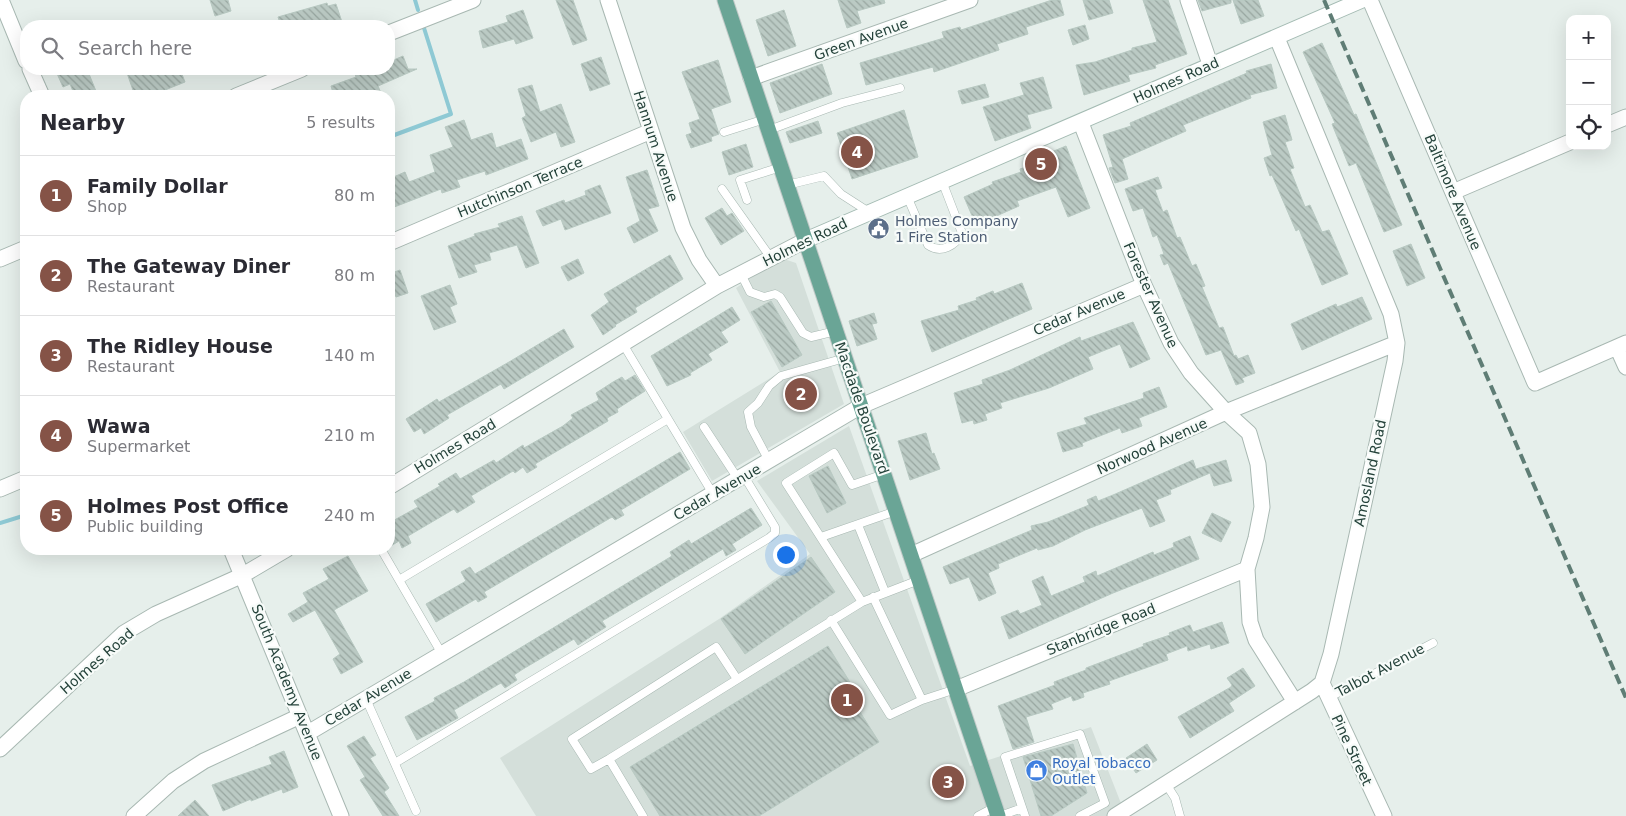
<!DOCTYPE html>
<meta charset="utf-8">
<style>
body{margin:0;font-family:"DejaVu Sans",sans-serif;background:#f2f2f3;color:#2b2b33}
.controls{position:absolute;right:15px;top:15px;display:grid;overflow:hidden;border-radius:10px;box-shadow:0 5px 20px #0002}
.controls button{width:45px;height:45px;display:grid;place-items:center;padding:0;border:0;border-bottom:1px solid #e1e1e2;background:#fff;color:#2b2b33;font:25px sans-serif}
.you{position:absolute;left:785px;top:554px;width:18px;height:18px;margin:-12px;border:4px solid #fff;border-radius:50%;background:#1a73e8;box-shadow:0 0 0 8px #1a73e833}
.badge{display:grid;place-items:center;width:32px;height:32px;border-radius:50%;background:#855347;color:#fff;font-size:16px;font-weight:700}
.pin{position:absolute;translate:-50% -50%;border:2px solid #fff;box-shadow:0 1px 5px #0006}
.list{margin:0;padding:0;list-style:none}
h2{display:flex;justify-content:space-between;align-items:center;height:65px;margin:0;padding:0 20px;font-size:21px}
h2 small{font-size:16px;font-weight:400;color:#7c7c81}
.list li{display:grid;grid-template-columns:32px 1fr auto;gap:15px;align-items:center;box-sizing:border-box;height:80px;padding:0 20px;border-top:1px solid #e1e1e2}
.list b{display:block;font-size:19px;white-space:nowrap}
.list p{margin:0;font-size:16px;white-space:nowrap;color:#7c7c81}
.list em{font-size:16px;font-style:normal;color:#7c7c81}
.icon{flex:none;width:28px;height:28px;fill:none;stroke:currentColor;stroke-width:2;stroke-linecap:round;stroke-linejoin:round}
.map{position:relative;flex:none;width:1626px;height:816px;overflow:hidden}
.search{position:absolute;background:#fff;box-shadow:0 5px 20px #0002;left:20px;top:20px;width:375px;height:55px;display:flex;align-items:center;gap:12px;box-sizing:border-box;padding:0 18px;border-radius:20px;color:#7c7c81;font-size:19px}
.panel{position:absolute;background:#fff;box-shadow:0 5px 20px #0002;left:20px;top:90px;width:375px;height:465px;border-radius:20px}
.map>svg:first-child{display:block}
.built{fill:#d4dfda}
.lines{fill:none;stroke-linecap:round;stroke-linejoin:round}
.stream{stroke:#8ec9d4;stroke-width:4}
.building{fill:url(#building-back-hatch);stroke:#b8c9c2}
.lane-casing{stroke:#a8b8b2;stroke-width:9}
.street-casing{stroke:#a8b8b2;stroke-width:17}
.secondary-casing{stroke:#a4bbb3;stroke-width:17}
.primary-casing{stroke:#c2cac8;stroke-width:17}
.lane{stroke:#fff;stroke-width:8}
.street{stroke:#fff;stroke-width:15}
.secondary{stroke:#fff;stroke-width:15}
.primary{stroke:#6aa596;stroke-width:15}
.rail{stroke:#5f7d75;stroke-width:4;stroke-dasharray:10 5;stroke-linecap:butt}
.labels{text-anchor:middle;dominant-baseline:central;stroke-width:4.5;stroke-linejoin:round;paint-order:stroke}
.street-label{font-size:14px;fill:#24423a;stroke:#f7fbf9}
.service-label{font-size:14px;fill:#4e5e75;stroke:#f7fbf9;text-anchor:start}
.shop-label{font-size:14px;fill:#366cbe;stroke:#f7fbf9;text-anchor:start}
</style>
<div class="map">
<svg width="1626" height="816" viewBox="0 0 1626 816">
<defs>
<pattern id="building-back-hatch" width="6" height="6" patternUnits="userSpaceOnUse" patternTransform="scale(1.25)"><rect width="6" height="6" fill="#bbcac4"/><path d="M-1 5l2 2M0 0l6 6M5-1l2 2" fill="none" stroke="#98a6a0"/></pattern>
</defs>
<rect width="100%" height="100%" fill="#e6efeb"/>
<path class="built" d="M781 258 796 263 844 404 712 481 683 432 780 372 736 288Z
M849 426 970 766 1091 727 1126 816H536L500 758 719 619 810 554 757 481Z"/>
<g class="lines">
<path class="stream" d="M415 0 418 10
M389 137 451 114 424 28
M389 337 391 345 389 349
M0 523 26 515"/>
</g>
<path class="building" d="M210 0H228L231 11 215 16Z
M556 0H573L587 40 573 45Z
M838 0H884L885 3 857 11 861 23 847 28Z
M1052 0H1060L1064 15 1026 27 1028 34 997 44 999 50 934 72 933 67 866 85 860 63 944 38 942 32 960 27 961 30Z
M1083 0H1109L1113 13 1089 20Z
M1143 0H1168L1187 54 1155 65 1156 68 1128 75 1130 81 1084 95 1076 65 1095 62 1132 50V48L1157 42Z
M1198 0H1231V3L1202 11Z
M1233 0H1258L1264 16 1241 24Z
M327 3 328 6 336 4 342 22 329 26H281L278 17Z
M523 10 533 38 516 44 514 39 483 48 479 31 508 22 506 16Z
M784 10 796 46 768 56 756 20Z
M1085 25 1089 39 1073 45 1068 30Z
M1322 43 1354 115 1356 114 1402 225 1384 232 1356 163 1349 166 1332 124 1335 123 1303 52Z
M403 56 408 69H417L378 86 381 93 371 96H334L331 86 356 77 355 74 370 69H389V62Z
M601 57 610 84 590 91 581 64Z
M718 60 731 102 711 109 719 134 711 137 712 141 691 148 686 135 692 133 689 123 700 119 682 72Z
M822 64 832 94 780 113 770 83Z
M1271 64 1277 88 1250 95 1251 98 1183 125 1186 131 1122 159 1128 179 1115 183 1109 168 1113 167 1103 135 1131 126 1130 123 1247 73 1246 71Z
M55 69H87L98 96H75L70 84 63 87Z
M139 69H180L185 82 150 96H135L127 73Z
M1043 77 1052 108 1027 115 1031 128 995 141 983 107 1024 95 1020 83Z
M985 84 989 97 962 104 958 91Z
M532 85 540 112 561 104 575 142 561 147 556 132 531 142 522 118 526 116 518 89Z
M904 110 918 157 852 179 837 133Z
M1285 115 1292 140 1285 142 1294 168 1290 169 1305 207 1310 205 1322 232 1329 230 1348 274 1322 285 1299 229 1296 231 1272 175 1270 176 1264 158 1272 155 1263 122Z
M464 120 471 140 492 133 496 148 521 139 528 159 486 175 485 171 457 180 460 187 442 193 441 189 389 209V179L405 172 409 182 435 172 430 155 453 147 445 127Z
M818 121 822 133 790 143 786 132Z
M746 144 753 167 729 175 722 152Z
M1066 146 1090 208 1068 217 1056 187 1017 201 1019 206 976 225 964 197 993 184 992 182 1021 172 1020 169 1046 160 1044 155Z
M647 170 659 206 648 209 658 231 634 243 627 228 640 221 626 177Z
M1158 177 1162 188 1155 190 1163 212 1167 210 1177 238 1180 237 1192 266 1196 264 1205 286 1202 287 1219 328 1223 327 1234 356 1236 355 1238 359 1248 355 1255 373 1242 378 1244 382 1236 385 1221 350 1206 355 1168 263 1164 265 1160 255 1164 254 1157 235 1153 237 1143 208 1133 211 1125 189Z
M600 185 611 213 565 230 561 219 543 226 536 211 564 200 565 203 586 195 585 191Z
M722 208 727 216 732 213 744 231 721 245 705 218Z
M522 216 539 263 526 268 517 245 489 253 491 260 474 265 477 272 459 278 448 246 475 236 474 234 500 227 498 224Z
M1411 244 1425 278 1407 286 1393 251Z
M670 255 683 279 635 308 637 312 615 325 616 326 603 335 591 315 609 302 604 294Z
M578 259 584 273 568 281 561 267Z
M400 270 408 293 396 297 394 291 389 293V274Z
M1022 283 1032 309 932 352 921 321 959 310 958 306 977 300 976 298 993 291 994 294Z
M450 285 457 304 450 307 456 322 434 330 421 296Z
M1362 297 1372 319 1302 350 1291 324 1336 304 1337 307Z
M771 301 802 355 782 367 751 312Z
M732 307 740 320 721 332 728 342 708 354 712 360 690 373 691 375 667 386 651 356Z
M874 313 877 323 872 324 877 339 857 346 849 321Z
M1133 322 1150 359 1130 368 1120 344 1088 357 1093 369 1049 388 1000 403 1002 408 985 414 987 420 974 424 973 420 962 423 954 393 983 384 982 380 1010 370 1080 337 1081 341Z
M564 329 574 347 504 389 501 384 447 415 449 418 424 434 421 428 414 432 406 419 437 399 439 402 509 362Z
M635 375 645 391 617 409 618 412 607 418 608 421 535 464 537 467 527 473 523 467 515 473 513 471 471 496 475 502 457 513 454 509 408 536 411 543 402 548 399 541 389 547V523L418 507 414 501 440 486 438 484 456 473 460 479 494 460 496 463 523 445 524 448 563 426 573 418 571 415 599 400 596 393 613 382 622 377 625 381Z
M1159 387 1167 407 1139 418 1142 426 1122 433 1120 428 1082 443 1083 446 1063 452 1057 433 1087 424 1084 418 1144 398 1143 393Z
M926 433 932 454 934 453 940 469 910 480 898 441Z
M680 452 690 469 621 510 624 515 615 520 612 517 484 592 487 597 478 602 476 599 436 622 426 604 466 581 461 572 470 567 475 574Z
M1193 460 1196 469 1226 460 1232 481 1214 486 1210 473 1170 490 1171 494 1156 500 1165 521 1150 527 1142 508 1085 530 1053 546 1038 550 1037 548 998 564 999 568 988 573 996 593 979 601 969 577 950 584 943 567 1032 530 1031 526 1048 522 1089 505 1087 500 1096 496 1098 501 1113 495Z
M828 466 846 503 827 513 809 476Z
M751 508 762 525 732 544 736 550 726 556 723 549 648 594 602 621 606 627 590 637 578 645 574 639 523 669 514 675 517 680 505 688 501 683 454 710 458 718 417 740 405 717 435 701 434 698 464 682 672 556 670 552 689 540 691 544Z
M1212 513 1231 522 1221 542 1202 533Z
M1190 536 1199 559 1113 593 1009 639 1001 617 1018 610 1020 614 1042 605 1032 581 1043 576 1051 596 1085 582 1083 577 1096 571 1097 576 1153 552 1154 555 1174 547 1173 543Z
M348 556 368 591 334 610 363 662 341 674 333 659 340 654 315 610 293 622 288 614 308 602 303 593 329 579 323 569Z
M811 557 835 592 745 654 721 619Z
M1222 622 1229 643 1211 649 1210 644 1188 651 1187 646 1166 654 1168 660 1109 681 1110 684 1083 693 1084 697 1073 701 1071 696 1051 704 1053 709 1026 717 1034 742 1013 749 998 706 1055 685 1054 682 1086 670V668L1144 646 1143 644 1170 635 1169 633 1190 625 1193 632Z
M828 646 854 689 848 693 879 742 759 816H660L630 767Z
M1243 668 1255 686 1229 703 1234 711 1190 738 1178 717 1231 687 1232 685 1227 678Z
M364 736 376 755 370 758 389 788 384 792 399 816H383L360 780 365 777 347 746Z
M1073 744 1087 793 1051 816H1041L1023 757Z
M1147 744 1157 760 1136 773 1126 758Z
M284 751 298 787 283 793 282 789 251 801V799L223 811 212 785 272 764 269 757Z
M195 800 209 816H178Z"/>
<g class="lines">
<defs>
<path id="lane" d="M769 130 842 103 900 88
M724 132 765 119
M787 185 824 176 841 194 869 212
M722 189 771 258
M907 196 928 245C941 254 955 246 962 233L942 181
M747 200 740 180 781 167
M741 274 750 292 764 297 775 294 780 297 803 333 811 337 836 331
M623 344 713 494
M704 427 738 479
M769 461 751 427 748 412 758 403 769 386 781 376 845 358
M858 525 885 592
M821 537 896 511
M381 549 442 654
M399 580 668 419
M873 597 922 700
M862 602 786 483 834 453 852 485 884 474
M831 620 890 715 922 700 956 689
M1328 698 1433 643
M366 699 416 811
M609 759 591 769 572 739 716 647 737 679
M395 763 769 538 775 533V527L744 476
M1166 784 1175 798 1180 816
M643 816 609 759 862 602 919 580
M978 816 995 807
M1000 816 1022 808
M1025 816 1005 757 1080 734 1105 803 1080 816"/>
<path id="street" d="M1 0 26 61
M608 0 683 228 699 260 717 286
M1188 0 1210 64
M1370 0 1535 383 1626 343
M389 33 473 0
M30 69 42 96
M751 78 970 0
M236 96 302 69
M1081 123 1144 285 1171 343 1191 373 1226 412 1249 433 1258 464 1262 507 1256 538 1247 569 1250 622 1256 640 1295 702
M1607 125 1626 117
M1453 192 1570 142
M389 243 651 131
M0 259 26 248
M1617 347 1626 367
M389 487 717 286 806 240
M0 489 26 478
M231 549 341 816
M911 555 1226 412 1397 343
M1322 683 1384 816
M956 689 1247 569
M308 733 861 406 1144 285
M0 749 124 633 156 614 243 575 287 549
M134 816 173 781 204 761 300 716
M1115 816 1312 691 1322 683 1331 654 1395 361 1397 343 1391 314 1277 38"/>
<path id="secondary" d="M806 240 1362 0"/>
<path id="primary" d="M725 0 998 816"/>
</defs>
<use href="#lane" class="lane-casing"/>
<use href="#street" class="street-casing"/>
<use href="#secondary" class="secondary-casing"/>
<use href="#primary" class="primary-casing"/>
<use href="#lane" class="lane"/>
<use href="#street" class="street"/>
<use href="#secondary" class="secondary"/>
<use href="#primary" class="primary"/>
<path class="rail" d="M1324 0 1626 698"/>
</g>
<defs>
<symbol id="civic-disc" viewBox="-11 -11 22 22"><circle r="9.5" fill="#5c6f8a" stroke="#f7fbf9"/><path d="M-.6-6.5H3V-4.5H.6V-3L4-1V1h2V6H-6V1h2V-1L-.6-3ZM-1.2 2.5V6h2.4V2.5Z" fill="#fff"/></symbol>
<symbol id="shop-disc" viewBox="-11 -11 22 22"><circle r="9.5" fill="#3f7fe0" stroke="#f7fbf9"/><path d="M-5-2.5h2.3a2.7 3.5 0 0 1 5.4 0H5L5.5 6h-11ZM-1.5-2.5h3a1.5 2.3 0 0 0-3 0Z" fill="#fff"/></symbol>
</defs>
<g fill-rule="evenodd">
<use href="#civic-disc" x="866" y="216" width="25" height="25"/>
<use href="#shop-disc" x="1024" y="758" width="25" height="25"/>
</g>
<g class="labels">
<g class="street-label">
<text transform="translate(861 39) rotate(-20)">Green Avenue</text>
<text transform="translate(1176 80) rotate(-24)">Holmes Road</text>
<text transform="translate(656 146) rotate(72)">Hannum Avenue</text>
<text transform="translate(520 187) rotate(-23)">Hutchinson Terrace</text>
<text transform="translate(1453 192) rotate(67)">Baltimore Avenue</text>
<text transform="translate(805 242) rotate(-26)">Holmes Road</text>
<text transform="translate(1151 295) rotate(66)">Forester Avenue</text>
<text transform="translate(1079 312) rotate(-23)">Cedar Avenue</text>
<text transform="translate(862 408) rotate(71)">Macdade Boulevard</text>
<text transform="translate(455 446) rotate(-31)">Holmes Road</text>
<text transform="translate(1152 446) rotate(-24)">Norwood Avenue</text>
<text transform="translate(1370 473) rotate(-78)">Amosland Road</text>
<text transform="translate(717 492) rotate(-30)">Cedar Avenue</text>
<text transform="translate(1101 629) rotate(-22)">Stanbridge Road</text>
<text transform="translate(97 661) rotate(-41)">Holmes Road</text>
<text transform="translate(1380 670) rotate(-28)">Talbot Avenue</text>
<text transform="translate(287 682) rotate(68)">South Academy Avenue</text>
<text transform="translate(368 697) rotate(-31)">Cedar Avenue</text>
<text transform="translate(1352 750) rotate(65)">Pine Street</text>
</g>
<g class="service-label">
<text x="895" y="221">Holmes Company<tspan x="895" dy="16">1 Fire Station</tspan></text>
</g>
<g class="shop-label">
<text x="1052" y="763">Royal Tobacco<tspan x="1052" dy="16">Outlet</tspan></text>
</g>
</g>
</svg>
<div class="controls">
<button>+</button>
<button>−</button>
<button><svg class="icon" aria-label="locate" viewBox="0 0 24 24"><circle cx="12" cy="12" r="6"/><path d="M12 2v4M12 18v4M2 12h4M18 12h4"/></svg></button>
</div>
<div class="you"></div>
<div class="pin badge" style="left:847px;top:700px">1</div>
<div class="pin badge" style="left:801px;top:394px">2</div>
<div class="pin badge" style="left:948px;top:782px">3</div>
<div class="pin badge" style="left:857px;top:152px">4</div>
<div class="pin badge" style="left:1041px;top:164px">5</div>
<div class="search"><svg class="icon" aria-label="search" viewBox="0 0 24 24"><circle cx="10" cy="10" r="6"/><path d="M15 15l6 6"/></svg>Search here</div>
<section class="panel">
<h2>Nearby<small>5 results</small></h2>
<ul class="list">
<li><span class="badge">1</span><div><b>Family Dollar</b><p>Shop</p></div><em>80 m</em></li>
<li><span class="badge">2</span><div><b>The Gateway Diner</b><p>Restaurant</p></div><em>80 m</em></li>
<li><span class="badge">3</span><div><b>The Ridley House</b><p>Restaurant</p></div><em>140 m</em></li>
<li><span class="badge">4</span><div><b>Wawa</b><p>Supermarket</p></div><em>210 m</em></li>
<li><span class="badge">5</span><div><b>Holmes Post Office</b><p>Public building</p></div><em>240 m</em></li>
</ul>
</section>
</div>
